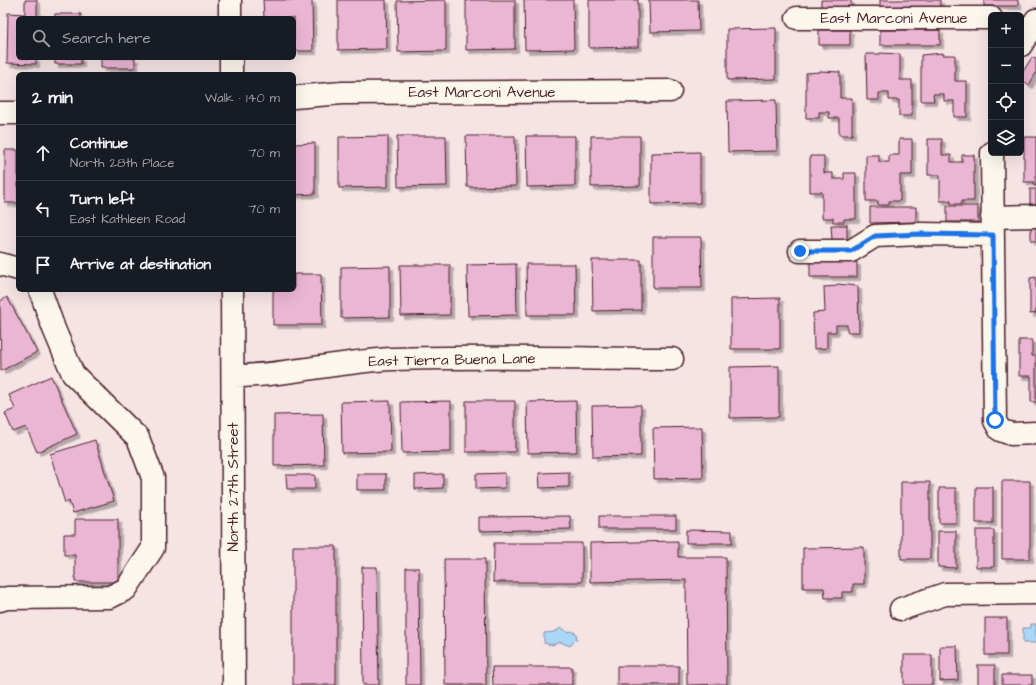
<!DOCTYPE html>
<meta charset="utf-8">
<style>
body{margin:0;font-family:"Architects Daughter",sans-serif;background:#20242c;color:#f1f3f6}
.controls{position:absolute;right:12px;top:12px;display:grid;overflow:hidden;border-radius:6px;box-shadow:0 4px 16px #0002}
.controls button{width:36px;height:36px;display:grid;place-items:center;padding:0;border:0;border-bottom:1px solid #363941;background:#171b24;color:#f1f3f6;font:20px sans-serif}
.stop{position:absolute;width:12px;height:12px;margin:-9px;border:3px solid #1a73e8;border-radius:50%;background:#fff}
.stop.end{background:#1a73e8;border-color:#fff;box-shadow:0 1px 4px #0008}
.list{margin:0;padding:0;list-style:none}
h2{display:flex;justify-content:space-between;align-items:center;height:52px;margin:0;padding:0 16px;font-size:17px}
h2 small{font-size:13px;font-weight:400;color:#9ea1a6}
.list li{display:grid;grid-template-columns:26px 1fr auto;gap:12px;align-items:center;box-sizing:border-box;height:56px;padding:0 16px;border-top:1px solid #363941}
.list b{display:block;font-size:15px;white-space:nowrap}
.list p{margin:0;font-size:13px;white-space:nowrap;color:#9ea1a6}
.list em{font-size:13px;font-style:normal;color:#9ea1a6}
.icon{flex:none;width:22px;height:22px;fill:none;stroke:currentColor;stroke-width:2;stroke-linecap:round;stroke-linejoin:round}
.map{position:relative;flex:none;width:1036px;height:685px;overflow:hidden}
.search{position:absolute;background:#171b24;box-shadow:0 4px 16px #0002;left:16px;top:16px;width:280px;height:44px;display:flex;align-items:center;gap:10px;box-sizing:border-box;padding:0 14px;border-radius:6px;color:#9ea1a6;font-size:15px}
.panel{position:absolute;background:#171b24;box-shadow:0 4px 16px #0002;left:16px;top:72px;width:280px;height:220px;border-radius:6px}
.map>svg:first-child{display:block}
.water{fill:#abd7f7;stroke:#848da5}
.building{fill:#eab6d4;stroke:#4a1f2b;filter:url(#shadow)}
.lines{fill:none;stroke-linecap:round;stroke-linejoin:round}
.minor-casing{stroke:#4a1f2b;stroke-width:25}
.minor{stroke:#fbf7ec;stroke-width:22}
.route{stroke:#1a73e8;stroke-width:5}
.labels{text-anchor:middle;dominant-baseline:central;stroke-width:3.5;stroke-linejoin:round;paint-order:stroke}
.street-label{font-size:15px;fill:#4a1f2b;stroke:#fbf7ec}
</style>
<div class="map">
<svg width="1036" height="685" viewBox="0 0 1036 685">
<defs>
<filter id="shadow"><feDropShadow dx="3.5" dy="3.5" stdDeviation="0" flood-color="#0004"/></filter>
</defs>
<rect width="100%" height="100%" fill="#f6e4e5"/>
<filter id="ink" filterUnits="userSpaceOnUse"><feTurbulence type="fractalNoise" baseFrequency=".025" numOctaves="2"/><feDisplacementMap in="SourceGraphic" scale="8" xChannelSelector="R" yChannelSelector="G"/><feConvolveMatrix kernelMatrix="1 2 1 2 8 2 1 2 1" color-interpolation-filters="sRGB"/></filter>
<g filter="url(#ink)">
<path class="water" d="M1031 624H1036V643H1023V628H1031Z
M561 628 567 632 571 631 576 633 577 639 570 646 560 642 552 645 544 643V633L554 632Z"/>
<path class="building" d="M25 0H37V18H18V58H36V64L7 63 8 13 25 14Z
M263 0H312L313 51H294V18H264Z
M338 0H386L387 49 338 50Z
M446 0V51L398 52 397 1Z
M466 0H515V49L466 50Z
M524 0H573L574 49 525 50Z
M589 0H638V47L589 48Z
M649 0H698L699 31 650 32Z
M821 0H851V8H821Z
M880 0H940V8H880Z
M984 0H1018V6H984Z
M55 14H81V18H55Z
M776 28V79L727 80V29Z
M819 30H850V45H819Z
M880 30H940V45H880Z
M880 53 900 54V80H912V116H899V100H889V93H879V100H867L866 54H880Z
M943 53V55H955V81H967V117H954V101H944V94H933L934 101H921V55Z
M1032 57 1036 59V73L1029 85 1021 80V75Z
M55 58H81V64H55Z
M101 58H135V68H101Z
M820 71 840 72V98H852V135H839V118H829V112H819V118H806V73L820 72Z
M776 100 777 151 728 152 727 101Z
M388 136V187L339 188V137Z
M397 136H446L447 186 398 187Z
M466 136H515L516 186 467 187Z
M526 136H575V186L527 187Z
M591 136H640V186L591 187Z
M1024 137H1036V186H1034V182H1024Z
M899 139H912V175H900V201H889V205H878V201H866V155H879V162H889V155H899Z
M928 139H942V155H951V162H962V155H974V201H962V204H951V201H940V175H928Z
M315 143V194L294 195V144Z
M5 150H18V203H5Z
M700 152V203L651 204V153Z
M810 156H824V173H833V179H844V173H856V219H844V222H833V218H822V192H810Z
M1030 189H1036V204H1030Z
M947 206H978V222H947Z
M870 207H916V222L870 223Z
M831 225H847V240H832Z
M1031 225H1036V241H1031Z
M653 237H701L702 288H653Z
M592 260H641V310L593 311Z
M810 262H857V277H810Z
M516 264 517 315 468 316 467 265Z
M526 264H575L576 315H527Z
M400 265H450V315L401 316Z
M390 266V317L341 318V267Z
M294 274H321L322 325H273V290H294Z
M1036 277V313L1030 314V278Z
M837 284 858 286 859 332H847V325H836V332H827V348L814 349 813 313 825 312 824 287 837 286Z
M7 297 37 352 1 371 0 301Z
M780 298V349H731V299Z
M1019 340H1032V356H1036V402H1031V376H1019Z
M779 366V417L730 418V367Z
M51 376 77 434 37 452 26 427 13 432 5 413 15 409 9 395Z
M390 401 391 452 342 453 341 402Z
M451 401V452L402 453 401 402Z
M466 401H515V452H466Z
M576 401 577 452 528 453 527 402Z
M641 405V456L593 457 592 406Z
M323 414 324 465 274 466V415Z
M702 427 703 478 654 479 653 428Z
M95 440 114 501 73 513 69 501 65 503 50 454Z
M569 472V487L540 488 539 473Z
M505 473V488L476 489V474Z
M357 474H386V490H357Z
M443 474V488L415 489V475Z
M286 475H315V489H287Z
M1002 481H1030V559H1002Z
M901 482H930V559H901Z
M976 487H993V523H976Z
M939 488H956V523H939Z
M570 516 571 529 479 531V517Z
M599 516H676V529H599Z
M75 519H118V582H75V555H64V534H75Z
M686 530 732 531V543H686Z
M976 530H994V567H976Z
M938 531H956V568L938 567Z
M678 541V557H726L727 684 687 685 686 580 590 582V543Z
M494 543H582V582H493Z
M293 546H336V685H293Z
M864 547V584H853V592H842V598H825L824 588H803V548Z
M444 559H485L486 685H445Z
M362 567H377L379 685H363Z
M406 568H419L420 685H406Z
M985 618H1007V655H985Z
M940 646H957L958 680 940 681Z
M904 655H932V685H904Z
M978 665H995V685H978Z
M617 666H679V685H617Z
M492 667H572V685H493Z
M1002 675H1032V685H1002Z"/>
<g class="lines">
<defs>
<path id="minor" d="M230 0V18
M797 18H991
M1021 45 1036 20
M231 58V74
M294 97 342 93 670 91
M0 113H18
M992 153 995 421 1000 430 1011 434 1036 433
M992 217 1036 216
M800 251H851L875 236 920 234 993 235
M0 264 18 269
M232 290 234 685
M233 376C286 376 339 361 393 359 485 356 579 359 672 359
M0 600 7 598 110 597 126 589 153 548V478L138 438 73 374 54 329 40 290
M901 609 945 594 1036 593"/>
</defs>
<use href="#minor" class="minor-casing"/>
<use href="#minor" class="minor"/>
</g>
</g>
<g class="lines" filter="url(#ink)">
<path class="route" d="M800 251H851L875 236 920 234 993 235 995 420"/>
</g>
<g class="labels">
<g class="street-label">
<text x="894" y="18">East Marconi Avenue</text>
<text x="482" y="92">East Marconi Avenue</text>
<text transform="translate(452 360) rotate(-1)">East Tierra Buena Lane</text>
<text transform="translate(233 487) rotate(-90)">North 27th Street</text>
</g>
</g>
</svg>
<div class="controls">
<button>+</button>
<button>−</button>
<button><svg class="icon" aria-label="locate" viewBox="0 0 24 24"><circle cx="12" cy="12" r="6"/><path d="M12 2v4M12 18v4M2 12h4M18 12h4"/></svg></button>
<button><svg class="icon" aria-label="layers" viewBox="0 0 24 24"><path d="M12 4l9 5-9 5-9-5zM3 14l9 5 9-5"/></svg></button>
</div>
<div class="stop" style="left:995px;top:420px"></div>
<div class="stop end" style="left:800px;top:251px"></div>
<div class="search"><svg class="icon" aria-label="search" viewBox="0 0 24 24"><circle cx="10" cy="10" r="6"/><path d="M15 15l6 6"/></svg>Search here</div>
<section class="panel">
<h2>2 min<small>Walk · 140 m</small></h2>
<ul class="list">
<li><svg class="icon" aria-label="ahead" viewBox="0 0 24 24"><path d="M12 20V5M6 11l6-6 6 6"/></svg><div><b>Continue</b><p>North 28th Place</p></div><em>70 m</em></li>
<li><svg class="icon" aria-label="left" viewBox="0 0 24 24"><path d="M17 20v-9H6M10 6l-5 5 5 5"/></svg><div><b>Turn left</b><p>East Kathleen Road</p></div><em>70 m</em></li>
<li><svg class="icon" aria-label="arrive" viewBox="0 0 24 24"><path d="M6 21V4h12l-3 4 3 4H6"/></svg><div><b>Arrive at destination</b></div></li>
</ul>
</section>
</div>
